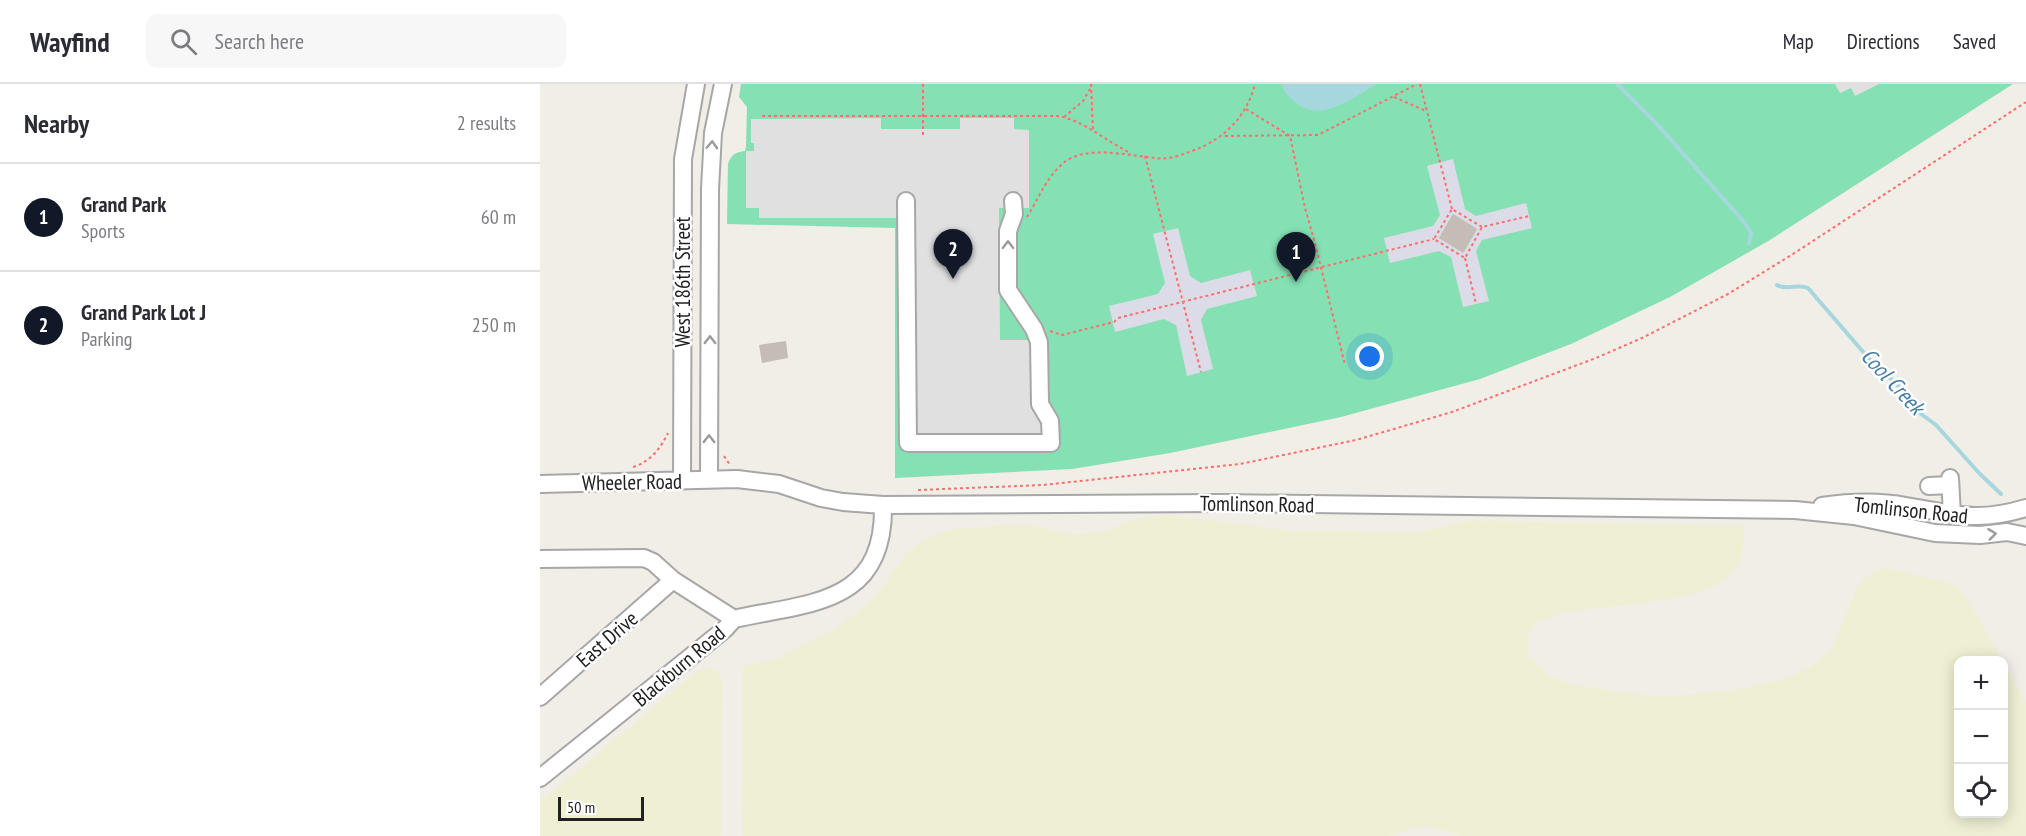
<!DOCTYPE html>
<meta charset="utf-8">
<style>
body{margin:0;font-family:"PT Sans Narrow",sans-serif;background:#f7f7f7;color:#2b2b33}
.controls{position:absolute;right:18px;bottom:18px;display:grid;overflow:hidden;border-radius:12px;box-shadow:0 3px 15px #0003}
.controls button{width:54px;height:54px;display:grid;place-items:center;padding:0;border:0;border-bottom:2px solid #e1e1e2;background:#fff;color:#2b2b33;font:30px sans-serif}
.scale{position:absolute;left:18px;bottom:15px;width:86px;box-sizing:border-box;padding-left:6px;border:3px solid #202020;border-top:0;font-size:16px;line-height:21px;white-space:nowrap;color:#202020;-webkit-text-stroke:4px #fff;paint-order:stroke}
.you{position:absolute;left:830px;top:273px;width:21px;height:21px;margin:-15px;border:4px solid #fff;border-radius:50%;background:#1a73e8;box-shadow:0 0 0 9px #1a73e833}
.badge{display:grid;place-items:center;width:39px;height:39px;border-radius:50%;background:#111827;color:#fff;font-size:20px;font-weight:700}
.pin{position:absolute;translate:-50% -50px;filter:drop-shadow(0 2px 3px #0008)}
.pin::after{content:'';position:absolute;top:32px;width:21px;height:18px;background:inherit;clip-path:polygon(0 0,100% 0,50% 100%)}
.list{margin:0;padding:0;list-style:none}
h2{display:flex;justify-content:space-between;align-items:center;height:78px;margin:0;padding:0 24px;font-size:26px}
h2 small{font-size:20px;font-weight:400;color:#7c7c81}
.list li{display:grid;grid-template-columns:39px 1fr auto;gap:18px;align-items:center;box-sizing:border-box;height:108px;padding:0 24px;border-top:2px solid #e1e1e2}
.list b{display:block;font-size:22px;white-space:nowrap}
.list p{margin:0;font-size:20px;white-space:nowrap;color:#7c7c81}
.list em{font-size:20px;font-style:normal;color:#7c7c81}
.icon{flex:none;width:33px;height:33px;fill:none;stroke:currentColor;stroke-width:2;stroke-linecap:round;stroke-linejoin:round}
.map{position:relative;flex:none;width:1486px;height:752px;overflow:hidden}
header{display:flex;align-items:center;gap:36px;box-sizing:border-box;height:84px;padding:0 30px;background:#fff;border-bottom:2px solid #e1e1e2}
header strong{font-size:28px}
nav{display:flex;gap:33px;margin-inline-start:auto;font-size:21px}
.search{width:420px;height:54px;background:#f7f7f7;display:flex;align-items:center;gap:15px;box-sizing:border-box;padding:0 21px;border-radius:12px;color:#7c7c81;font-size:22px}
main{display:flex}
aside{flex:1;background:#fff}
.map>svg:first-child{display:block}
.farmland{fill:#efefd3}
.pitch{fill:#85e0b4}
.parking{fill:#e0e0e0}
.plaza{fill:#dbdce7;fill-rule:evenodd}
.water{fill:#a7d7de}
.lines{fill:none;stroke-linecap:round;stroke-linejoin:round}
.stream{stroke:#a7d7de;stroke-width:4}
.building{fill:#c6bcb6}
.minor-casing{stroke:#a7a7a7;stroke-width:20}
.path{stroke:#fb6f6e;stroke-width:2;stroke-dasharray:3 3;stroke-linecap:butt}
.minor{stroke:#fff;stroke-width:16}
.oneway{stroke:#9b9b9b}
.labels{text-anchor:middle;dominant-baseline:central;stroke-width:5;stroke-linejoin:round;paint-order:stroke}
.street-label{font-size:21px;fill:#202020;stroke:#fff}
.water-label{font-size:22px;font-style:italic;fill:#457ca2;stroke:#fff}
</style>
<header>
<strong>Wayfind</strong>
<div class="search"><svg class="icon" aria-label="search" viewBox="0 0 24 24"><circle cx="10" cy="10" r="6"/><path d="M15 15l6 6"/></svg>Search here</div>
<nav><a>Map</a><a>Directions</a><a>Saved</a></nav>
</header>
<main>
<aside>
<h2>Nearby<small>2 results</small></h2>
<ul class="list">
<li><span class="badge">1</span><div><b>Grand Park</b><p>Sports</p></div><em>60 m</em></li>
<li><span class="badge">2</span><div><b>Grand Park Lot J</b><p>Parking</p></div><em>250 m</em></li>
</ul>
</aside>
<div class="map">
<svg width="1486" height="752" viewBox="0 0 1486 752">
<rect width="100%" height="100%" fill="#f1ede7"/>
<path class="farmland" d="M629 431 750 447 881 448 931 437 1204 442 1202 468 1199 479 1187 494 1176 501 1157 509 1127 516 1024 528 995 539 991 545 988 552 989 573 1009 592 1033 601 1104 611 1133 612 1190 607 1242 596 1269 584 1292 565 1319 499 1336 487 1345 484 1410 499 1417 504 1427 515 1462 576H1418V730H1464V579L1486 619V752H923L888 742 876 743 848 752H202L203 582 235 576 295 545 335 514 366 470 378 460 392 453 414 445 472 441 493 442 529 450H546L565 447 595 435Z
M167 584 180 588 182 597 181 752H0V718L156 588Z"/>
<path class="pitch" d="M201 0H1473L1230 156 1130 213 1031 260 940 295 801 333 630 369 532 385 355 394V144L187 140 188 80C191 71 195 68 205 67L206 62 207 23 199 13Z"/>
<path class="parking" d="M1295 0H1339L1315 12 1311 4 1300 9Z
M341 34V45H420V34H474V45L489 46V124H459L460 256H497L504 369H366V134H219V124H206V67H214V59H211V35Z"/>
<path class="plaza" d="M913 75 925 125 936 132 986 119 992 144 942 156 936 167 949 217 923 223 911 173 899 167 850 179 844 154 893 142 900 131 887 82ZM913 130 937 145 924 168 899 154Z
M638 144 650 192 661 199 710 186 717 212 667 225 661 236 673 285 647 292 636 241 624 235 575 248 569 222 618 210 625 199 613 150Z"/>
<path class="water" d="M741 0H837C815 12 784 38 759 21 751 16 745 9 741 0Z"/>
<g class="lines">
<path class="stream" d="M1077 0 1116 39 1204 138 1211 149 1209 159
M1237 201C1248 207 1257 199 1268 204L1337 284 1356 299 1377 327 1396 341 1439 389 1461 410"/>
</g>
<path class="building" d="M913 130 937 145 923 169 899 154Z
M246 257 248 274 222 279 219 261Z"/>
<g class="lines">
<defs>
<path id="minor" d="M366 117 368 359H511L510 337 500 320 499 258 494 245 468 206V147L474 130 473 117
M1410 394 1412 431
M169 395 170 105 173 49 183 0
M142 397 143 75 156 0
M0 400 197 395 239 400 281 414 303 418 343 421 680 419 1255 426 1314 432 1395 449 1440 451 1467 448 1486 452
M1389 402 1410 401
M1282 422C1310 418 1339 417 1366 422 1415 430 1436 439 1486 424
M0 475 104 474 113 478 133 496 194 535
M0 613 133 496
M0 694 185 545 194 535C269 518 345 522 343 421"/>
</defs>
<use href="#minor" class="minor-casing"/>
<path class="path" d="M383 0V52
M551 0 553 46
M880 0 912 125
M854 13 886 27
M706 25 750 52 765 124 775 159 805 281
M222 32H518C546 37 566 58 591 69
M524 33 543 17 550 5
M685 52 778 51 877 0
M605 72 661 288
M487 133C499 114 507 91 526 77 549 61 591 72 616 74 629 76 641 71 652 67 684 55 706 34 715 0
M942 143 912 125 894 155 925 174 942 143 989 132
M925 174 936 220
M510 247 522 251 574 238 578 234 894 155
M184 372 190 381
M93 383C110 378 120 365 128 349
M378 406 503 401 700 380 816 356 912 328 1056 274 1102 254 1188 210 1253 170 1486 18"/>
<use href="#minor" class="minor"/>
</g>
<defs><path id="oneway-chevron" d="M-2-3.5L2.5 0L-2 3.5" fill="none" stroke-width="1.6" stroke-linecap="round" stroke-linejoin="round" transform="scale(1.5)"/></defs>
<g class="oneway">
<use href="#oneway-chevron" transform="translate(172 61) rotate(-87)"/>
<use href="#oneway-chevron" transform="translate(468 161) rotate(-90)"/>
<use href="#oneway-chevron" transform="translate(170 256) rotate(-90)"/>
<use href="#oneway-chevron" transform="translate(169 355) rotate(-90)"/>
<use href="#oneway-chevron" transform="translate(1452 450) rotate(-7)"/>
</g>
<g class="labels">
<g class="street-label">
<text transform="translate(142 198) rotate(-90)">West 186th Street</text>
<text transform="translate(92 398) rotate(-1)">Wheeler Road</text>
<text transform="translate(717 420) rotate(1)">Tomlinson Road</text>
<text transform="translate(1371 426) rotate(6)">Tomlinson Road</text>
<text transform="translate(67 555) rotate(-41)">East Drive</text>
<text transform="translate(139 582) rotate(-40)">Blackburn Road</text>
</g>
<g class="water-label">
<text transform="translate(1353 297) rotate(47)">Cool Creek</text>
</g>
</g>
</svg>
<div class="controls">
<button>+</button>
<button>−</button>
<button><svg class="icon" aria-label="locate" viewBox="0 0 24 24"><circle cx="12" cy="12" r="6"/><path d="M12 2v4M12 18v4M2 12h4M18 12h4"/></svg></button>
</div>
<div class="scale">50 m</div>
<div class="you"></div>
<div class="pin badge" style="left:756px;top:198px">1</div>
<div class="pin badge" style="left:413px;top:195px">2</div>
</div>
</main>
